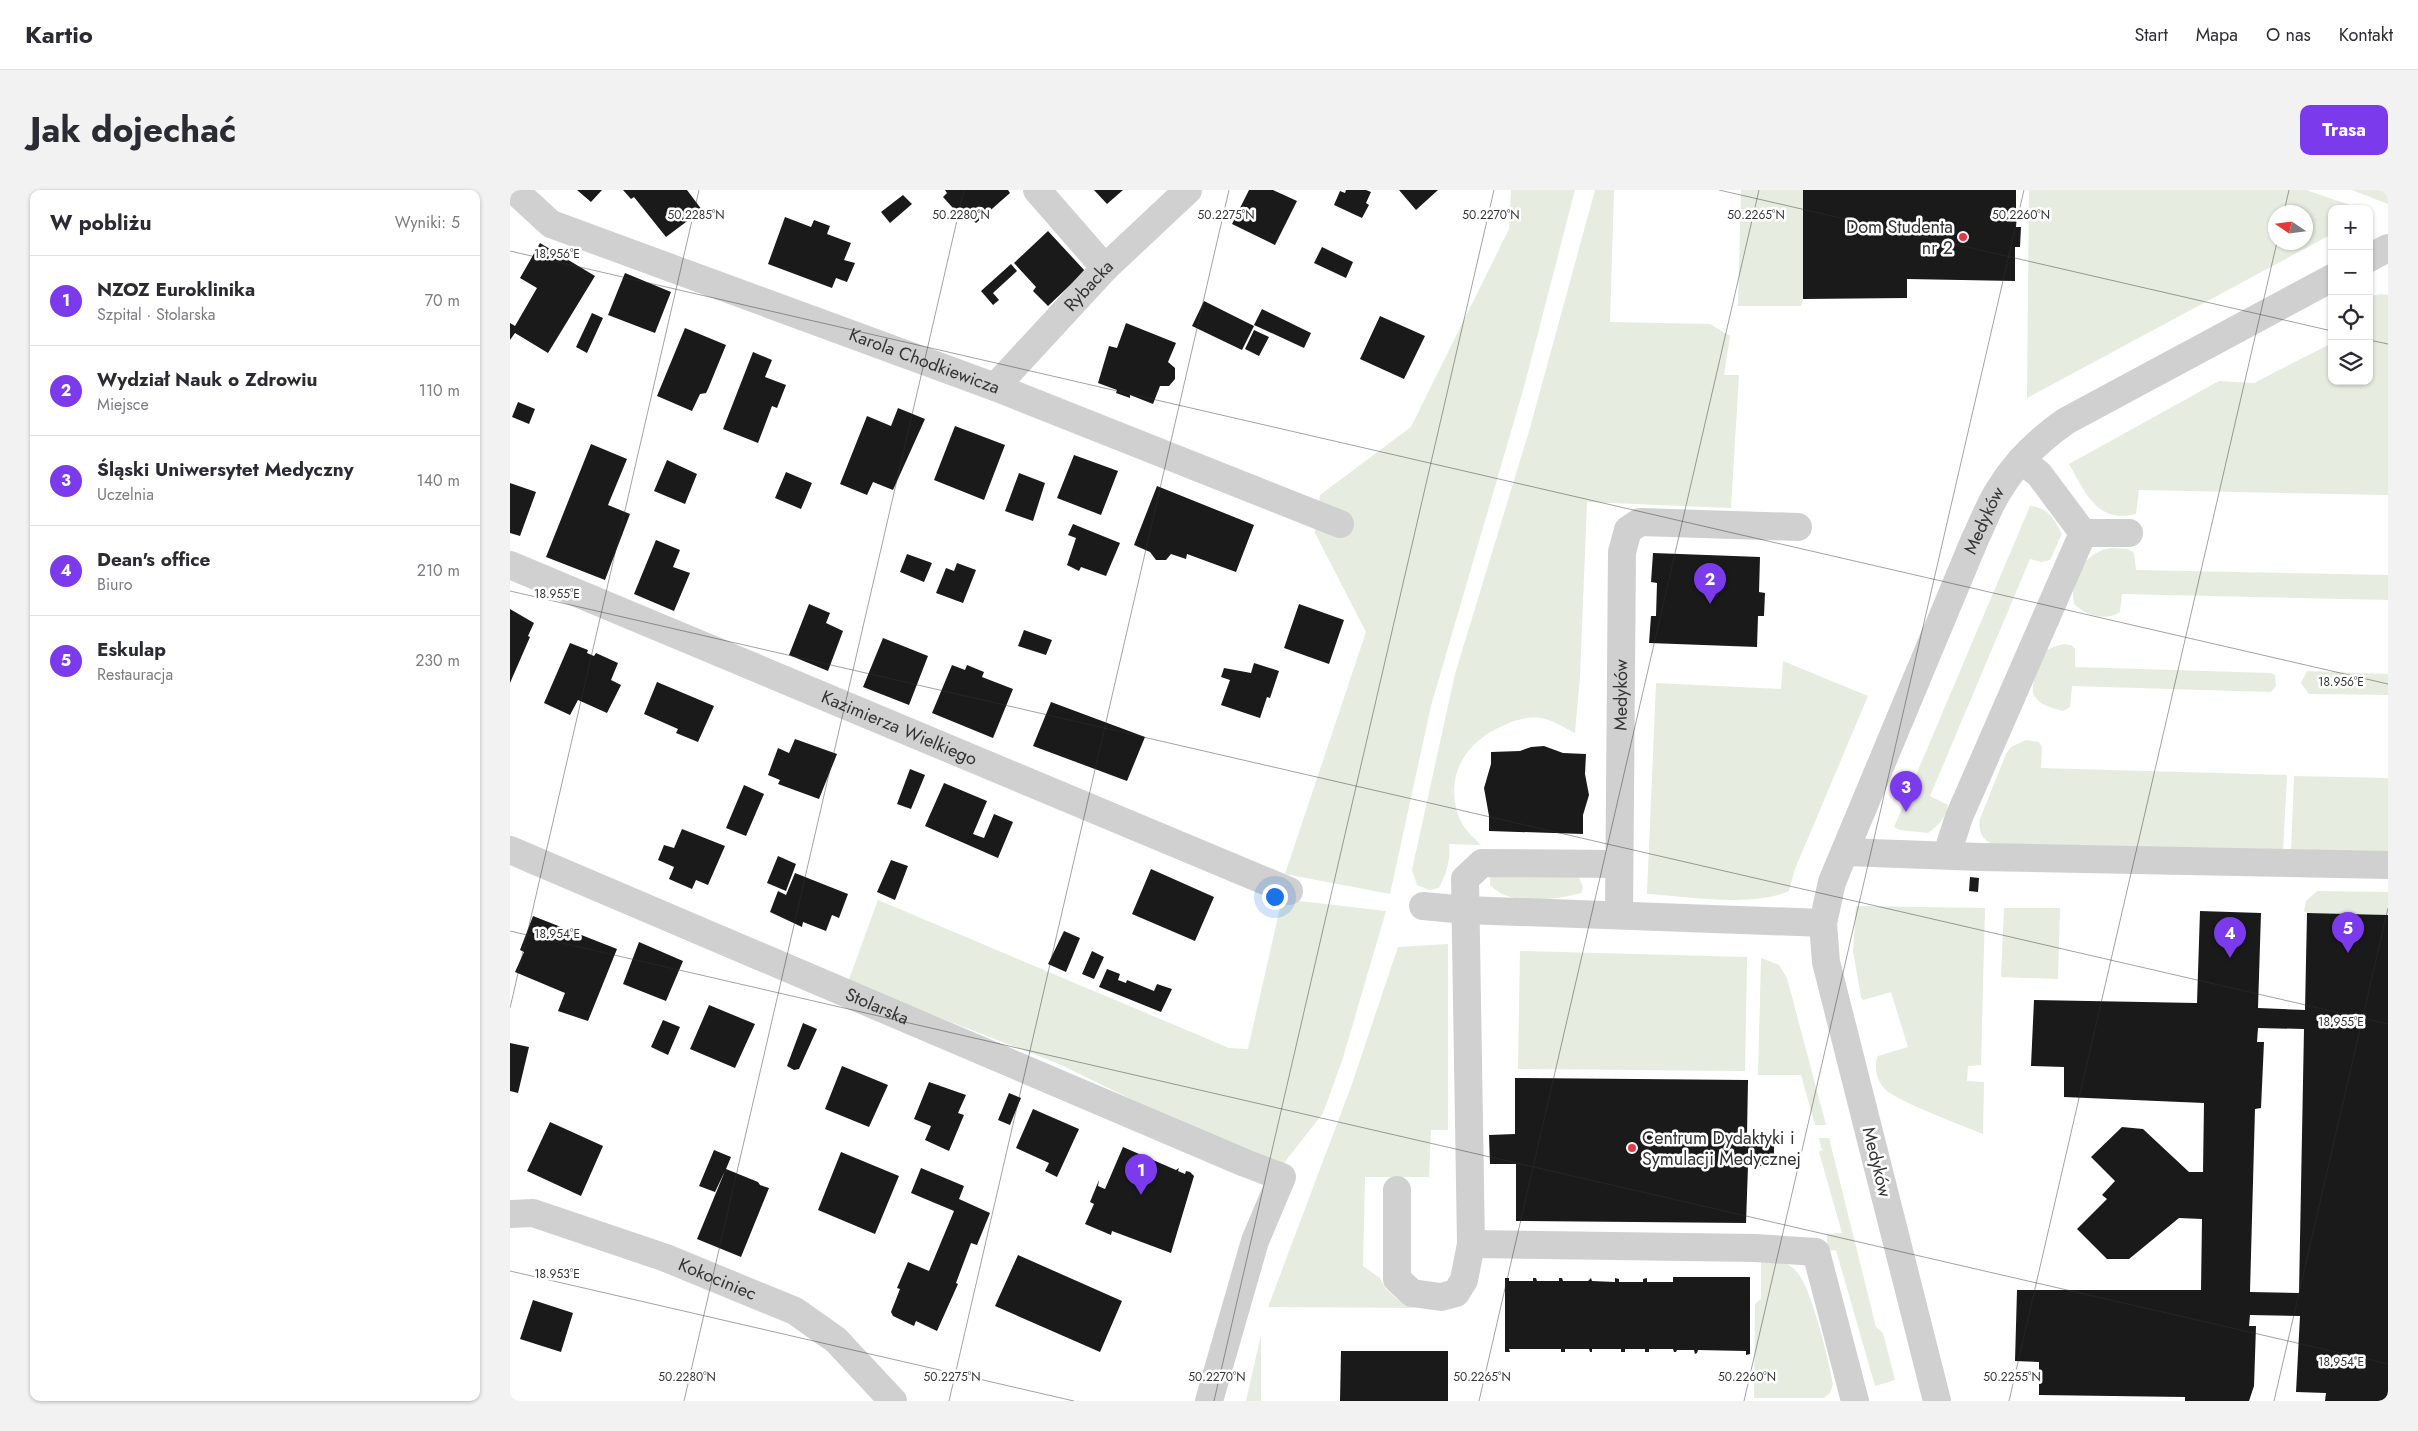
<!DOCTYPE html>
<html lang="pl">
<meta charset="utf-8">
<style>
body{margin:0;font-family:Jost,sans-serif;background:#f2f2f3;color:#2b2b33}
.controls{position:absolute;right:15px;top:15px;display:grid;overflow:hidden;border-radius:10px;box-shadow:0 1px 4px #0004}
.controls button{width:45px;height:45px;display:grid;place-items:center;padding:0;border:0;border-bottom:1px solid #e1e1e2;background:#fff;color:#2b2b33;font:25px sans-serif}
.compass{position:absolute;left:1758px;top:15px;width:45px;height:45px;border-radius:50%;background:#fff;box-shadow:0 1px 4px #0004;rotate:283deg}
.you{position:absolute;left:764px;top:706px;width:18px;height:18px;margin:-12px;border:4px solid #fff;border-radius:50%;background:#1a73e8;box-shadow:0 0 0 8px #1a73e833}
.badge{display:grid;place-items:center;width:32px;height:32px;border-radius:50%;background:#7c3aed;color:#fff;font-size:16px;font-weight:700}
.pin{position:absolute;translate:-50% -41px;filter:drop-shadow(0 1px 2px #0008)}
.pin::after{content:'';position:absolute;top:26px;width:18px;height:15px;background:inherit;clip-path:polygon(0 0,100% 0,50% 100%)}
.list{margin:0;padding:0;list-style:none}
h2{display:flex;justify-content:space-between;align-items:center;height:65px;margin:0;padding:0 20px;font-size:21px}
h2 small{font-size:16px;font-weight:400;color:#7c7c81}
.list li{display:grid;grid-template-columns:32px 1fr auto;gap:15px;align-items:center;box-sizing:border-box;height:90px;padding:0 20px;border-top:1px solid #e1e1e2}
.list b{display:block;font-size:19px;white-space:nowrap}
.list p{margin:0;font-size:16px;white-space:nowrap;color:#7c7c81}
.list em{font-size:16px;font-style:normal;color:#7c7c81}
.icon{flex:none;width:28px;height:28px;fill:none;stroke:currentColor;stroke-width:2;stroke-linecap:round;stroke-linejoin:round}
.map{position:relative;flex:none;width:1878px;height:1211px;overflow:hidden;border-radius:10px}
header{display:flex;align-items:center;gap:30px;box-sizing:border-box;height:70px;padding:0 25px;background:#fff;border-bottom:1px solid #e1e1e2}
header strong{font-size:24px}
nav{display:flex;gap:28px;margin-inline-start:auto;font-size:18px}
.intro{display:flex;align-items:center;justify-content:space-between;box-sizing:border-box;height:120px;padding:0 30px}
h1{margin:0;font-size:35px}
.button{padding:12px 22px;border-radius:10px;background:#7c3aed;color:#fff;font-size:18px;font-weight:700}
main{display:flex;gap:30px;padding:0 30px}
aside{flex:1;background:#fff;border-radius:10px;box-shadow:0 1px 4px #0004}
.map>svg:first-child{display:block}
.green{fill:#e6ecdf;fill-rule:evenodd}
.building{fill:#1a1a1a;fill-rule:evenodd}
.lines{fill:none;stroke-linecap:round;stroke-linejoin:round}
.minor{stroke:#d0d0d0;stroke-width:28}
.ticks{fill:none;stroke:#333;stroke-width:1;stroke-opacity:0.45}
.poi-dot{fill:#e63946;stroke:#fff;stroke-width:2}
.labels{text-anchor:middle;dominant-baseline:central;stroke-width:5;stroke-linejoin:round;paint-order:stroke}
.poi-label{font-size:18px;fill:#333;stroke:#fff;text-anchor:end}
.street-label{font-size:18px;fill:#333;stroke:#fff}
.ticks-label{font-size:12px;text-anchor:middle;fill:#333;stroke:#fff;stroke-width:5;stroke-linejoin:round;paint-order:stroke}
</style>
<header>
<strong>Kartio</strong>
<nav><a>Start</a><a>Mapa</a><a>O nas</a><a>Kontakt</a></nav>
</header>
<div class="intro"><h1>Jak dojechać</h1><a class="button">Trasa</a></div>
<main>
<aside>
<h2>W pobliżu<small>Wyniki: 5</small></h2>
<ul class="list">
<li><span class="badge">1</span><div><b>NZOZ Euroklinika</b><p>Szpital · Stolarska</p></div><em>70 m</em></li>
<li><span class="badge">2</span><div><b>Wydział Nauk o Zdrowiu</b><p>Miejsce</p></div><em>110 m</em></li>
<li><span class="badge">3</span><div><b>Śląski Uniwersytet Medyczny</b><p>Uczelnia</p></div><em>140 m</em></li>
<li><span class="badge">4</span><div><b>Dean's office</b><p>Biuro</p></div><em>210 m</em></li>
<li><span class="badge">5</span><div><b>Eskulap</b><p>Restauracja</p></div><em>230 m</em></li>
</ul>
</aside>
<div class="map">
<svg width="1878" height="1211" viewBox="0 0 1878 1211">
<rect width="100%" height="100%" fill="#fff"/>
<path class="green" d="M1001 0H1065L1014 197 921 516 880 704 775 684 856 442 805 343 810 305 901 237 999 39Z
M1085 0H1104L1100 132 1200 134 1220 146 1214 185H1229L1221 318 1077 312 1070 486 1065 543C1055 538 1041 529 1030 528 1014 526 1000 532 986 539 953 556 936 587 948 625 951 636 963 647 971 655L939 654C941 670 936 684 929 698L919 700 907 695 902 680 945 484 1020 238Z
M1231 0H1293V109L1291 116H1228Z
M1519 0H1796L1852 19H1822V44L1517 208ZM1766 22H1796V52H1766Z
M1842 0H1878V14Z
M1871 104 1878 105V305L1629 300 1626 324C1587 334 1575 302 1559 274L1709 191 1744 193 1822 153V191H1859V106Z
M1520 316C1539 318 1544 329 1552 344L1540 370 1531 372 1520 369 1420 606 1438 615C1436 627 1428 636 1418 643L1390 640 1384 637Z
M1601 358 1618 359 1624 363 1626 380 1878 385V410L1612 404 1610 422C1596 432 1575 425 1564 414 1559 388 1575 362 1601 358Z
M1554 454 1561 455 1565 459V477L1760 483 1765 485 1766 496 1761 502 1562 496 1560 517 1553 521C1542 518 1528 515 1523 503 1521 497 1529 470 1533 465 1537 458 1546 456 1554 454Z
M1273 471 1358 506 1285 679 1279 701C1241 718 1178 706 1137 704L1146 493 1271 499Z
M1797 481 1878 484V505L1799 504 1791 493Z
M1516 550 1529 552 1532 557 1531 578 1777 585 1773 661 1484 655C1472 649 1468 642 1470 629L1496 564 1501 557Z
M1784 586 1878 588V662L1781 661Z
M984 684H1064L1069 688 1073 697 1071 703C1045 710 1000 717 980 695V688Z
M1807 701 1878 702V725L1797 723 1794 721 1796 711Z
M772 709 876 721 832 871 813 923 771 977 734 964 549 874 338 792 368 710 719 858 738 859Z
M1346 716 1475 718 1471 875 1458 876 1457 891 1474 892 1473 944C1454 936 1386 911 1375 899 1367 891 1363 876 1368 866L1398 857 1381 802 1353 810 1351 807 1343 761Z
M1494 718H1550L1548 789 1491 787Z
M938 754V940H921L919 987H855L853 1076 870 1088 876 1099 887 1109 904 1118 758 1117 842 894 888 757Z
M1010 761 1237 767 1235 881 1008 879Z
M1251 768 1269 775 1277 788 1316 935H1305L1291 885H1248Z
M1309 948H1319L1366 1137 1373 1143 1385 1190 1365 1196 1326 1060 1317 1061V1044L1332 1043 1309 962 1312 960Z
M1251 1068C1264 1069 1277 1071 1286 1081 1301 1095 1319 1171 1323 1194L1320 1203 1314 1208H1244L1245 1114 1251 1109Z
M751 1145V1211H736Z"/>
<path class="building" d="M67 0H92L81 12Z
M113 0H177L192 20 156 47 124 7 121 9Z
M435 0H498L500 3 466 33 456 23 451 27 433 7 437 3Z
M584 0H613L597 14Z
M739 0H763L787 11 765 55 722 34Z
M836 0H856L861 2 856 13 859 15 852 28 824 15 830 1 835 3Z
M889 0H928L906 20Z
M1293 0H1506V37H1511L1510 57H1505V91L1397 89V108L1293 109Z
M393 5 402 14 380 33 371 22Z
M275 27 301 37 304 30 320 36 317 44 341 53 334 70 345 73 337 92 326 88 322 98 258 74Z
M538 41 575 81 538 116 523 101 526 97 504 73Z
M30 53 85 86 38 163 5 143 0 150V133L5 136 27 98 10 88Z
M812 57 843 72 836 88 804 73Z
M501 74 507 81 483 103 489 110 483 115 471 101Z
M115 83 161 102 145 143 98 125Z
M694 111 744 136 732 160 682 136Z
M752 119 801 143 794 158 744 135Z
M82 123 93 128 77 163 66 157Z
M870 126 915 146 894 189 850 169Z
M616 133 666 153 658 172 665 178V189L659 196H650L643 214 620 205V208L606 203 607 200 588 193 599 156 607 158Z
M175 138 216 155 198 199 196 203 190 204 182 221 147 206Z
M744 140 759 147 749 166 735 159Z
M243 162 262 170 255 187 276 195 267 218 262 216 248 253 213 239Z
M8 212 25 219 19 234 2 227Z
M388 218 415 229 383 300 363 292 357 305 330 294 357 226 381 236Z
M445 236 495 255 474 310 424 290Z
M81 254 117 269 98 315 120 324 95 390 36 367Z
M564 265 608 281 591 325 547 308Z
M157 270 187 284 175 314 144 301Z
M276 282 302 293 291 319 265 308Z
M509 283 535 293 523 331 495 321Z
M0 293 26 302 10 346 0 343Z
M647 296 744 335 726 382 677 364 676 369 661 364 656 370H646L640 362 624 355Z
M563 334 610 353 596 386 571 377 569 381 557 375 566 348 558 345Z
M146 350 170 360 163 377 180 383 164 421 124 404Z
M1143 363 1250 367 1249 402 1255 403 1254 426H1248L1247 457 1139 453 1141 426H1146L1147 393 1141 392Z
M397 364 422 373 414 392 390 382Z
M447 373 466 380 453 413 426 403 436 378 444 381Z
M299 414 320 423 316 433 333 441 318 481 279 465Z
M789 414 834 430 819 474 774 458Z
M0 419 24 433 18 446 20 447 0 493Z
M514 440 542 450 536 465 508 456Z
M373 448 418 466 399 515 353 497Z
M60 453 78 460 77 463 84 466 86 463 108 473 101 490 111 495 97 523 68 510 60 525 34 513Z
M744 473 769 481 760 508 757 507 750 528 711 515 720 490 711 487 714 478 741 483Z
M442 475 455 480 457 475 474 482 472 487 503 499 483 548 422 523Z
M147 492 204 516 188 552 166 543 168 539 134 524Z
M541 512 635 547 617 591 523 556Z
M285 549 327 564 309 609 268 594 270 590 258 585 268 558 279 563Z
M1034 556 1053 563 1076 564 1075 584 1079 605 1073 625V644L979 641V626L974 598 981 574V562L1010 561 1021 557Z
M400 579 415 585 401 619 387 614Z
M434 593 477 611 463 644 474 648 484 624 503 632 488 668 415 636Z
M234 595 254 604 236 646 216 638Z
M172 639 215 656 198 695 186 690 182 699 159 689 164 677 148 670 154 655 164 658Z
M268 666 286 674 276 701 257 693Z
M381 670 398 676 385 710 367 702Z
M641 679 704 707 685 751 622 724Z
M285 683 338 704 329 728 322 725 316 741 293 732 292 737 260 722 268 701 276 705Z
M1460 687 1469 688 1468 702 1459 701Z
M1690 721 1751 723 1748 818 1795 820 1797 723 1878 725V1211H1815L1816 1203 1786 1202 1790 1126 1740 1125 1739 1136H1746L1744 1196 1739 1211H1675V1207L1529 1205V1172L1505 1171 1507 1100H1691L1692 1029 1669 1028 1619 1069H1597L1567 1039 1597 1009 1592 1005 1605 991 1581 967 1612 937 1633 939 1679 982H1693L1694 913 1554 907V877L1521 876 1524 810 1687 813ZM1748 838 1794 839 1789 1103 1740 1102 1745 919 1751 918 1754 852H1747Z
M23 726 107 759 78 831 48 821 55 803 5 782 14 762 10 760Z
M554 741 570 748 556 782 538 774Z
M129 752 173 771 156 811 113 794Z
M582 761 594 767 584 789 572 784Z
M597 779 610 784 608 790 616 793 617 790 644 801 647 794 662 799 651 822 589 797Z
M199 815 245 834 225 878 180 859Z
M153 830 170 837 158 865 141 857Z
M293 833 307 839 289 879 284 880 277 876Z
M0 853 19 857 8 903 0 901Z
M332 876 378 895 359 937 315 919Z
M1005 888 1238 890 1237 945 1264 947V976H1238L1236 1033 1006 1031V974H980L979 945 1005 944Z
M419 892 456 905 448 923 454 925 439 961 415 950 421 936 404 929Z
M499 903 511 908 500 935 488 930Z
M523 919 569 939 547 987 535 981 539 973 506 958Z
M40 932 93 956 71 1006 17 981Z
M613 957 666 980 669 978 668 981 675 984 676 981 680 982 684 986 661 1063 602 1041 601 1045 575 1034 584 1014 580 1012 589 990 588 996 595 999Z
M204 960 221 967 216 979 248 992 250 995 259 998 231 1067 187 1049 215 981 205 1002 189 996Z
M331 962 389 986 365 1044 308 1020Z
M411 978 454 996 449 1009 480 1023 467 1055 461 1053 446 1093 448 1094 427 1141 406 1131 404 1136 383 1126 381 1122 390 1099 387 1098 398 1072 419 1081 444 1021 401 1003Z
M508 1065 612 1111 590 1162 485 1116Z
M1163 1087H1240V1164L1236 1165V1161L1188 1160 1187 1163 1185 1164 1184 1160H1167L1166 1162H1164L1163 1159H1139V1162H1135V1159H1115V1162H1111V1159H1082V1162H1080L1079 1159H1055V1162H1051V1159H999L1000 1162H995V1088H999V1091H1023V1088H1026L1027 1091H1049V1088H1052L1053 1091H1078L1081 1088 1082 1091 1105 1092V1088L1109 1089V1092H1133V1089L1137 1088V1092H1163Z
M23 1110 63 1123 51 1162 10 1149Z
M831 1161H938V1211H830Z"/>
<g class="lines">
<g class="minor">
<path id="s1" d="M4 0 41 34 485 197 830 334"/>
<path d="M527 0 595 78"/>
<path d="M1859 68 1878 58"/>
<path id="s2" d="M485 197 595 78 678 0"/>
<path d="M1511 270 1529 284 1573 343"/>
<path id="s3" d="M0 375 779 701"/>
<path id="s4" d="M0 660 735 973 772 987 745 1051 699 1211"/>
<path d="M1336 662 1470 667 1878 675"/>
<path d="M1437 664 1449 627 1573 343H1619"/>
<path d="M913 716 956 720 1313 733"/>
<path id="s5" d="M1109 725 1112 362 1118 340 1130 332 1288 337"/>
<path d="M887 1000V1089L902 1103 931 1107 946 1103 954 1090 961 1054 955 689 972 673 1109 674"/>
<path id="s6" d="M0 1024 23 1023 156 1068 285 1121 326 1150 383 1211"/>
<path d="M961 1054 1245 1058 1306 1062 1345 1211"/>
<path id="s7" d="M1427 1211 1316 772 1313 733 1322 692 1465 349C1473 333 1479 315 1489 300 1506 272 1530 249 1556 231L1822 88"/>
</g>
</g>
<path class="ticks" d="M1209 0 1822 141M1774 22 1779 0M0 61 1878 494M1859 150 1878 154M0 401 1878 834M0 741 1878 1174M0 818 189 0M0 1081 564 1211M174 1211 454 0M439 1211 719 0M704 1211 984 0M969 1211 1249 0M1234 1211 1514 0M1499 1211 1767 52M1764 1211 1878 718"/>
<g class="poi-dot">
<circle cx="1453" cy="47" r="5"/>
<circle cx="1122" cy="958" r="5"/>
</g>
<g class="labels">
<g class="poi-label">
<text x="1443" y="37">Dom Studenta<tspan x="1443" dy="21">nr 2</tspan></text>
<text x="1132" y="948" text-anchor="start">Centrum Dydaktyki i<tspan x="1132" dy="21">Symulacji Medycznej</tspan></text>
</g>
<g class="street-label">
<text stroke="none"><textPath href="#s2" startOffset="138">Rybacka</textPath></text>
<text stroke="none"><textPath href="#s1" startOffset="448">Karola Chodkiewicza</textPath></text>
<text stroke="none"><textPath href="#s7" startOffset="926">Medyków</textPath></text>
<text stroke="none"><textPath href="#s5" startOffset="220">Medyków</textPath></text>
<text stroke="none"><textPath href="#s3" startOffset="422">Kazimierza Wielkiego</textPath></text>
<text stroke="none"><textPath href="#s4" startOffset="399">Stolarska</textPath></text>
<text transform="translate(1367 972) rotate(76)">Medyków</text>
<text stroke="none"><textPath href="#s6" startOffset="219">Kokociniec</textPath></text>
</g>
</g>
<g class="ticks-label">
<text x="186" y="29">50.2285°N</text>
<text x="451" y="29">50.2280°N</text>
<text x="716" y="29">50.2275°N</text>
<text x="981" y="29">50.2270°N</text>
<text x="1246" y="29">50.2265°N</text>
<text x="1511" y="29">50.2260°N</text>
<text x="47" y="68">18.956°E</text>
<text x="47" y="408">18.955°E</text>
<text x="1831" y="496">18.956°E</text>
<text x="47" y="748">18.954°E</text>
<text x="1831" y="836">18.955°E</text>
<text x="47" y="1088">18.953°E</text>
<text x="1831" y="1176">18.954°E</text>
<text x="177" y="1191">50.2280°N</text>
<text x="442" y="1191">50.2275°N</text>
<text x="707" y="1191">50.2270°N</text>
<text x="972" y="1191">50.2265°N</text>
<text x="1237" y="1191">50.2260°N</text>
<text x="1502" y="1191">50.2255°N</text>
</g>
</svg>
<div class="controls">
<button>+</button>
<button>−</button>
<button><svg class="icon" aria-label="locate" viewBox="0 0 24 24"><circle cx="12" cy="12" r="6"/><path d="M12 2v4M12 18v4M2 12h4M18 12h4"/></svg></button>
<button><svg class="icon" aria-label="layers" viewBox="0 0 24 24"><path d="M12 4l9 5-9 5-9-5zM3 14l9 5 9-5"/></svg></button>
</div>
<svg class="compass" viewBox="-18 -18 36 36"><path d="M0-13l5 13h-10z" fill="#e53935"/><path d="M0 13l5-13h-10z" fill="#7c7c81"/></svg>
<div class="you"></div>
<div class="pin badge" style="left:631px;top:1005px">1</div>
<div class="pin badge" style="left:1200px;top:414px">2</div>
<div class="pin badge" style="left:1396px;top:622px">3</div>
<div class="pin badge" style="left:1720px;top:768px">4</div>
<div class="pin badge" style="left:1838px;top:763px">5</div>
</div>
</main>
